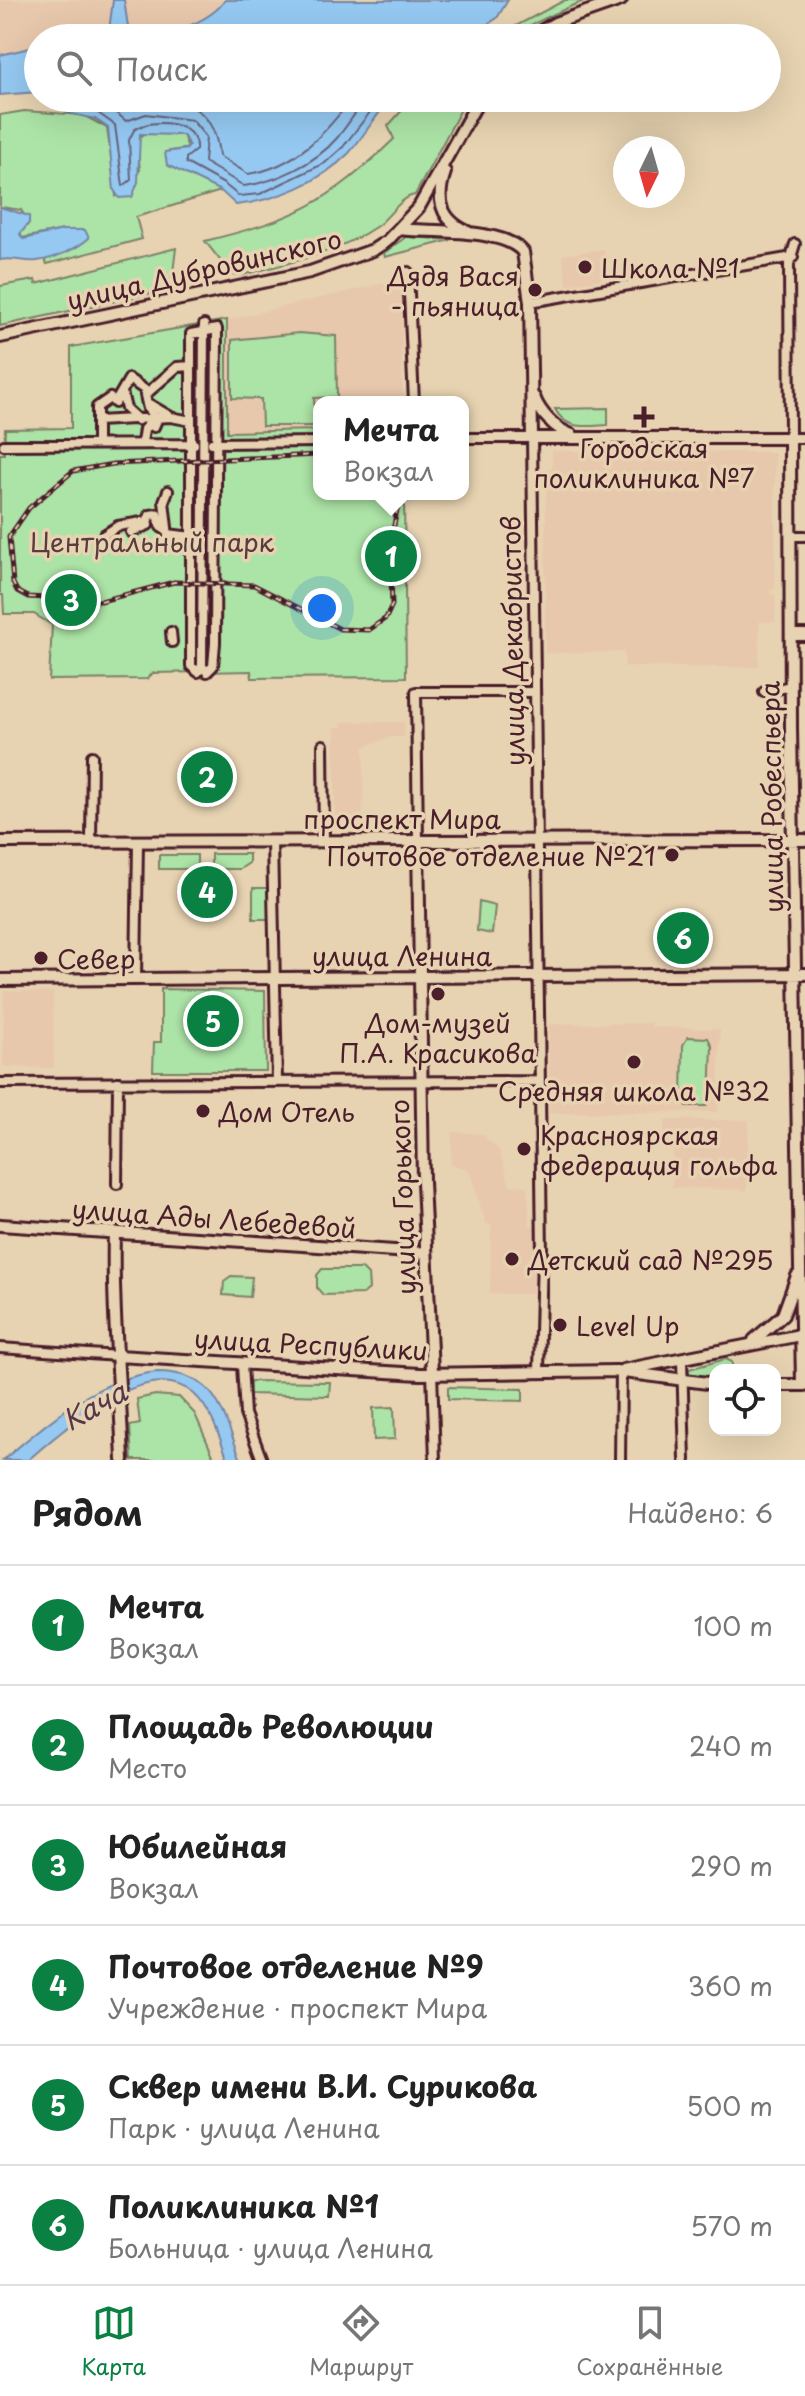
<!DOCTYPE html>
<html lang="ru">
<meta charset="utf-8">
<style>
body{margin:0;font-family:"Playpen Sans",sans-serif;background:#f2f2f2;color:#222}
.controls{position:absolute;right:24px;bottom:24px;display:grid;overflow:hidden;border-radius:16px;box-shadow:0 8px 32px #0002}
.controls button{width:72px;height:72px;display:grid;place-items:center;padding:0;border:0;border-bottom:2px solid #e0e0e0;background:#fff;color:#222;font:40px sans-serif}
.compass{position:absolute;left:613px;top:136px;width:72px;height:72px;border-radius:50%;background:#fff;box-shadow:0 8px 32px #0002;rotate:185deg}
.you{position:absolute;left:322px;top:608px;width:28px;height:28px;margin:-20px;border:6px solid #fff;border-radius:50%;background:#1a73e8;box-shadow:0 0 0 12px #1a73e833}
.badge{display:grid;place-items:center;width:52px;height:52px;border-radius:50%;background:#0b8043;color:#fff;font-size:26px;font-weight:700}
.pin{position:absolute;translate:-50% -50%;border:4px solid #fff;box-shadow:0 2px 8px #0006}
.popup{position:absolute;left:313px;top:396px;width:156px;height:104px;box-sizing:border-box;display:grid;place-content:center;border-radius:16px;background:#fff;filter:drop-shadow(0 2px 6px #0005);font-size:26px;white-space:nowrap;color:#767676}
.popup b{font-size:30px;color:#222}
.popup::after{content:'';position:absolute;left:50%;top:100%;margin-left:-16px;border:16px solid transparent;border-top-color:#fff}
.list{margin:0;padding:0;list-style:none}
h2{display:flex;justify-content:space-between;align-items:center;height:104px;margin:0;padding:0 32px;font-size:34px}
h2 small{font-size:26px;font-weight:400;color:#767676}
.list li{display:grid;grid-template-columns:52px 1fr auto;gap:24px;align-items:center;box-sizing:border-box;height:120px;padding:0 32px;border-top:2px solid #e0e0e0}
.list b{display:block;font-size:30px;white-space:nowrap}
.list p{margin:0;font-size:26px;white-space:nowrap;color:#767676}
.list em{font-size:26px;font-style:normal;color:#767676}
.icon{flex:none;width:44px;height:44px;fill:none;stroke:currentColor;stroke-width:2;stroke-linecap:round;stroke-linejoin:round}
.map{position:relative;flex:none;width:805px;height:1460px;overflow:hidden}
.search{position:absolute;background:#fff;box-shadow:0 8px 32px #0002;left:24px;right:24px;top:24px;height:88px;display:flex;align-items:center;gap:20px;box-sizing:border-box;padding:0 28px;border-radius:44px;color:#767676;font-size:30px}
.sheet{height:824px;background:#fff}
nav{display:flex;justify-content:space-around;align-items:center;box-sizing:border-box;height:112px;border-top:2px solid #e0e0e0;background:#fff;font-size:22px;color:#767676}
nav a{display:grid;justify-items:center;gap:4px}
nav .on{color:#0b8043}
.map>svg:first-child{display:block}
.built{fill:#e8c8ac}
.green{fill:#ace3a6;stroke:#7b8168;stroke-width:2}
.water{fill:#95c9f2;stroke:#7785a2;stroke-width:2}
.lines{fill:none;stroke-linecap:round;stroke-linejoin:round}
.shore{stroke:#68637b;stroke-width:2}
.minor-casing{stroke:#4a1f2b;stroke-width:14}
.major-casing{stroke:#4a1f2b;stroke-width:16}
.minor{stroke:#e7d3b1;stroke-width:8}
.major{stroke:#e7d3b1;stroke-width:10}
.rail-casing{stroke:#4a1f2b;stroke-width:5}
.rail{stroke:#e7d3b1;stroke-width:2;stroke-dasharray:6;stroke-linecap:butt}
.poi-dot{fill:#4a1f2b;stroke:#e7d3b1;stroke-width:3}
.labels{text-anchor:middle;dominant-baseline:central;stroke-width:7;stroke-linejoin:round;paint-order:stroke}
.poi-label{font-size:26px;fill:#4a1f2b;stroke:#e7d3b1;text-anchor:start}
.street-label{font-size:26px;fill:#4a1f2b;stroke:#e7d3b1}
.park-label{font-size:26px;fill:#593c3d;stroke:#e7d3b1}
.water-label{font-size:28px;font-style:italic;fill:#553849;stroke:#e7d3b1}
</style>
<div class="map">
<svg width="805" height="1460" viewBox="0 0 805 1460">
<rect width="100%" height="100%" fill="#e7d3b1"/>
<filter id="ink" filterUnits="userSpaceOnUse"><feTurbulence type="fractalNoise" baseFrequency=".0125" numOctaves="2"/><feDisplacementMap in="SourceGraphic" scale="16" xChannelSelector="R" yChannelSelector="G"/><feConvolveMatrix kernelMatrix="1 2 1 2 8 2 1 2 1" color-interpolation-filters="sRGB"/></filter>
<g filter="url(#ink)">
<path class="built" d="M0 0H113L111 33 108 38H38V46L0 55Z
M124 0H225L214 13 193 23 138 38 129 33Z
M604 249 609 278 567 285 562 255Z
M401 279 403 402H319V430L227 432V320Z
M552 451 775 452V589L770 590 771 595H775V622H759V667H625L624 652 545 653 546 469 552 468Z
M342 722H404V737H391L364 747 363 823 335 822V727H342Z
M4 991 53 992 54 1068 3 1067Z
M652 1023V1027L720 1029 718 1112 549 1113V1024Z
M665 1120H749L747 1190 672 1187 673 1137 664 1136Z
M452 1132 482 1134 499 1150 510 1185 527 1186 530 1225 535 1226 533 1294H490L491 1225 486 1224 469 1170 451 1164Z"/>
<path class="green" d="M565 0H587C562 8 511 38 493 38Z
M413 98H467L415 195C400 197 389 218 377 226 336 254 289 263 242 275L231 274 205 241C295 219 327 204 394 139L388 126Z
M24 111 83 115 107 128 116 196 140 170 137 140 146 132 183 135 188 148 165 152 170 166 221 191 136 217 142 239 47 264 45 259 76 246 63 230 22 238 20 234 29 223 21 210 0 207V115Z
M406 237H410L451 240 385 257 384 253Z
M176 248 172 281 166 290 0 326V286L35 280 36 284Z
M227 320V432L319 430V494H404L406 677 252 678 251 671 153 673 147 679 49 680 52 625 34 614H4L3 595H0V454H4L5 429 71 428V347Z
M299 333 336 336 337 397 314 398 315 426H262L261 399 232 398V340Z
M608 408V425C587 426 566 431 555 409Z
M211 854H249V863L240 869H211Z
M159 855H197V869H159Z
M253 888H269L268 919H253Z
M479 902 495 906 492 934 477 931Z
M161 989 265 991 266 1071H153L154 1042H161Z
M688 1037 708 1038 712 1046 710 1099 706 1106H687L682 1099 683 1045Z
M322 1269H362L368 1275 369 1289 363 1294 323 1295 317 1288V1275Z
M231 1276 252 1277 250 1297 223 1295 224 1281Z
M726 1359 732 1362V1370H715V1379L689 1377V1369Z
M250 1381 330 1382 329 1396 249 1394Z
M448 1387 523 1389V1401L448 1399Z
M155 1395 179 1397 195 1414 215 1460H132L130 1426 140 1424 137 1399Z
M394 1407 395 1439 374 1440 373 1408Z"/>
<path class="water" d="M113 0H124L129 33 138 38C165 36 210 23 225 0H508L497 18 467 38H108Z
M38 46V92L0 95V55Z
M78 98H391C376 115 364 136 349 153 320 183 276 200 236 205L221 191 167 165 165 152 187 149 189 145 183 135 140 134 138 182 132 197 119 198 114 190 108 128 95 119 68 113 81 107Z
M0 207 29 216V223L20 234 23 239 63 230H85L89 238C77 249 54 259 37 261 26 263 13 257 0 260Z
M157 1372C218 1372 222 1412 241 1460H228C220 1439 212 1410 194 1394 148 1353 61 1431 28 1460H3C48 1422 96 1378 157 1372Z"/>
<g class="lines">
<path class="shore" d="M89 98 91 108 115 125 123 186 131 180 129 140 134 130C152 117 199 121 196 150L186 158V163L224 184 239 196 260 194 325 163 343 147 381 98
M99 98 126 121 146 114 192 120 206 137 204 162 244 186C276 182 316 163 337 138 348 125 356 111 367 98
M118 98 128 106C176 92 215 103 219 156L248 174C294 168 326 133 352 98"/>
<defs>
<path id="minor" d="M795 244 789 264 790 438H805
M408 272 414 402
M530 302 793 257
M217 329 215 643 213 666 207 672 202 666 198 672 191 666V334Z
M122 392 126 409 138 420
M149 404 171 417 191 421
M97 421 171 417
M463 438H532L542 1255 539 1371
M97 442V407L110 398 115 403 129 379 145 390V395
M142 443 144 429 149 424 154 427 157 420 148 409 145 395 177 367 191 366
M212 443 319 442
M4 445 194 444
M168 491 164 501 169 545
M131 532 148 525
M168 534 192 537
M104 535 118 526 148 521 150 515 157 514 161 527 166 530
M790 536H805
M171 632 172 642
M202 666 204 325
M764 692 791 686
M323 745 324 841
M418 840 416 692H534
M272 841 277 1081
M91 842 92 756
M136 979 138 842
M0 1083 539 1081
M117 1184 118 1082
M0 1348 118 1356
M682 1360 685 1460
M242 1365 245 1414 262 1460
M432 1372 435 1460
M620 1460 621 1371"/>
<path id="major" d="M529 38 555 23 621 0
M445 172C435 201 441 221 470 233
M398 229C430 233 502 227 523 252L530 302 532 438H790L791 728 802 1385
M0 337 310 272 373 250 387 241 419 207 480 98
M534 397C540 413 555 429 572 435
M793 635H805
M418 840 423 1182 432 1372
M0 842 805 840
M0 980 805 974
M0 1225 425 1253
M114 1233C112 1309 120 1384 123 1460
M754 1340 783 1315 797 1276
M118 1356 420 1374 616 1371 715 1384
M623 1370 805 1334
M775 1385H805"/>
</defs>
<use href="#minor" class="minor-casing"/>
<use href="#major" class="major-casing"/>
<use href="#minor" class="minor"/>
<use href="#major" class="major"/>
<defs>
<path id="rail" d="M319 455 113 464 73 471 29 508 9 537 13 583 17 591 28 597 101 601 174 582 254 585 340 629 369 630 386 618 392 605 390 546 400 494"/>
</defs>
<use href="#rail" class="rail-casing"/>
<use href="#rail" class="rail"/>
</g>
</g>
<g class="poi-dot">
<circle cx="585" cy="267" r="8"/>
<circle cx="535" cy="290" r="8"/>
<path d="M640 405h8v8h8v8h-8v8h-8v-8h-8v-8h8z"/>
<circle cx="672" cy="855" r="8"/>
<circle cx="41" cy="958" r="8"/>
<circle cx="438" cy="994" r="8"/>
<circle cx="634" cy="1062" r="8"/>
<circle cx="203" cy="1111" r="8"/>
<circle cx="524" cy="1149" r="8"/>
<circle cx="512" cy="1259" r="8"/>
<circle cx="560" cy="1325" r="8"/>
</g>
<g class="labels">
<g class="poi-label">
<text x="601" y="267">Школа №1</text>
<text x="519" y="275" text-anchor="end">Дядя Вася<tspan x="519" dy="30">- пьяница</tspan></text>
<text x="644" y="447" text-anchor="middle">Городская<tspan x="644" dy="30">поликлиника №7</tspan></text>
<text x="656" y="855" text-anchor="end">Почтовое отделение №21</text>
<text x="57" y="958">Север</text>
<text x="438" y="1022" text-anchor="middle">Дом-музей<tspan x="438" dy="30">П.А. Красикова</tspan></text>
<text x="634" y="1090" text-anchor="middle">Средняя школа №32</text>
<text x="219" y="1111">Дом Отель</text>
<text x="540" y="1134">Красноярская<tspan x="540" dy="30">федерация гольфа</tspan></text>
<text x="528" y="1259">Детский сад №295</text>
<text x="576" y="1325">Level Up</text>
</g>
<g class="street-label">
<text transform="translate(204 269) rotate(-13)">улица Дубровинского</text>
<text transform="translate(512 641) rotate(-91)">улица Декабристов</text>
<text transform="translate(771 797) rotate(-91)">улица Робеспьера</text>
<text x="402" y="818">проспект Мира</text>
<text x="402" y="955">улица Ленина</text>
<text transform="translate(402 1197) rotate(-92)">улица Горького</text>
<text transform="translate(214 1218) rotate(4)">улица Ады Лебедевой</text>
<text transform="translate(311 1344) rotate(3)">улица Республики</text>
</g>
<g class="park-label">
<text x="152" y="541">Центральный парк</text>
</g>
<g class="water-label">
<text transform="translate(94 1405) rotate(-29)">Кача</text>
</g>
</g>
</svg>
<div class="controls">
<button><svg class="icon" aria-label="locate" viewBox="0 0 24 24"><circle cx="12" cy="12" r="6"/><path d="M12 2v4M12 18v4M2 12h4M18 12h4"/></svg></button>
</div>
<svg class="compass" viewBox="-18 -18 36 36"><path d="M0-13l5 13h-10z" fill="#e53935"/><path d="M0 13l5-13h-10z" fill="#767676"/></svg>
<div class="you"></div>
<div class="pin badge" style="left:391px;top:556px">1</div>
<div class="popup"><b>Мечта</b>Вокзал</div>
<div class="pin badge" style="left:207px;top:777px">2</div>
<div class="pin badge" style="left:71px;top:600px">3</div>
<div class="pin badge" style="left:207px;top:892px">4</div>
<div class="pin badge" style="left:213px;top:1021px">5</div>
<div class="pin badge" style="left:683px;top:938px">6</div>
<div class="search"><svg class="icon" aria-label="search" viewBox="0 0 24 24"><circle cx="10" cy="10" r="6"/><path d="M15 15l6 6"/></svg>Поиск</div>
</div>
<section class="sheet">
<h2>Рядом<small>Найдено: 6</small></h2>
<ul class="list">
<li><span class="badge">1</span><div><b>Мечта</b><p>Вокзал</p></div><em>100 m</em></li>
<li><span class="badge">2</span><div><b>Площадь Революции</b><p>Место</p></div><em>240 m</em></li>
<li><span class="badge">3</span><div><b>Юбилейная</b><p>Вокзал</p></div><em>290 m</em></li>
<li><span class="badge">4</span><div><b>Почтовое отделение №9</b><p>Учреждение · проспект Мира</p></div><em>360 m</em></li>
<li><span class="badge">5</span><div><b>Сквер имени В.И. Сурикова</b><p>Парк · улица Ленина</p></div><em>500 m</em></li>
<li><span class="badge">6</span><div><b>Поликлиника №1</b><p>Больница · улица Ленина</p></div><em>570 m</em></li>
</ul>
</section>
<nav>
<a class="on"><svg class="icon" aria-label="map" viewBox="0 0 24 24"><path d="M3 6l6-2 6 2 6-2v14l-6 2-6-2-6 2zM9 4v14M15 6v14"/></svg>Карта</a>
<a><svg class="icon" aria-label="directions" viewBox="0 0 24 24"><path d="M12 3l9 9-9 9-9-9zM9 14v-3h6M13 9l2 2-2 2"/></svg>Маршрут</a>
<a><svg class="icon" aria-label="saved" viewBox="0 0 24 24"><path d="M7 4h10v16l-5-4-5 4z"/></svg>Сохранённые</a>
</nav>
